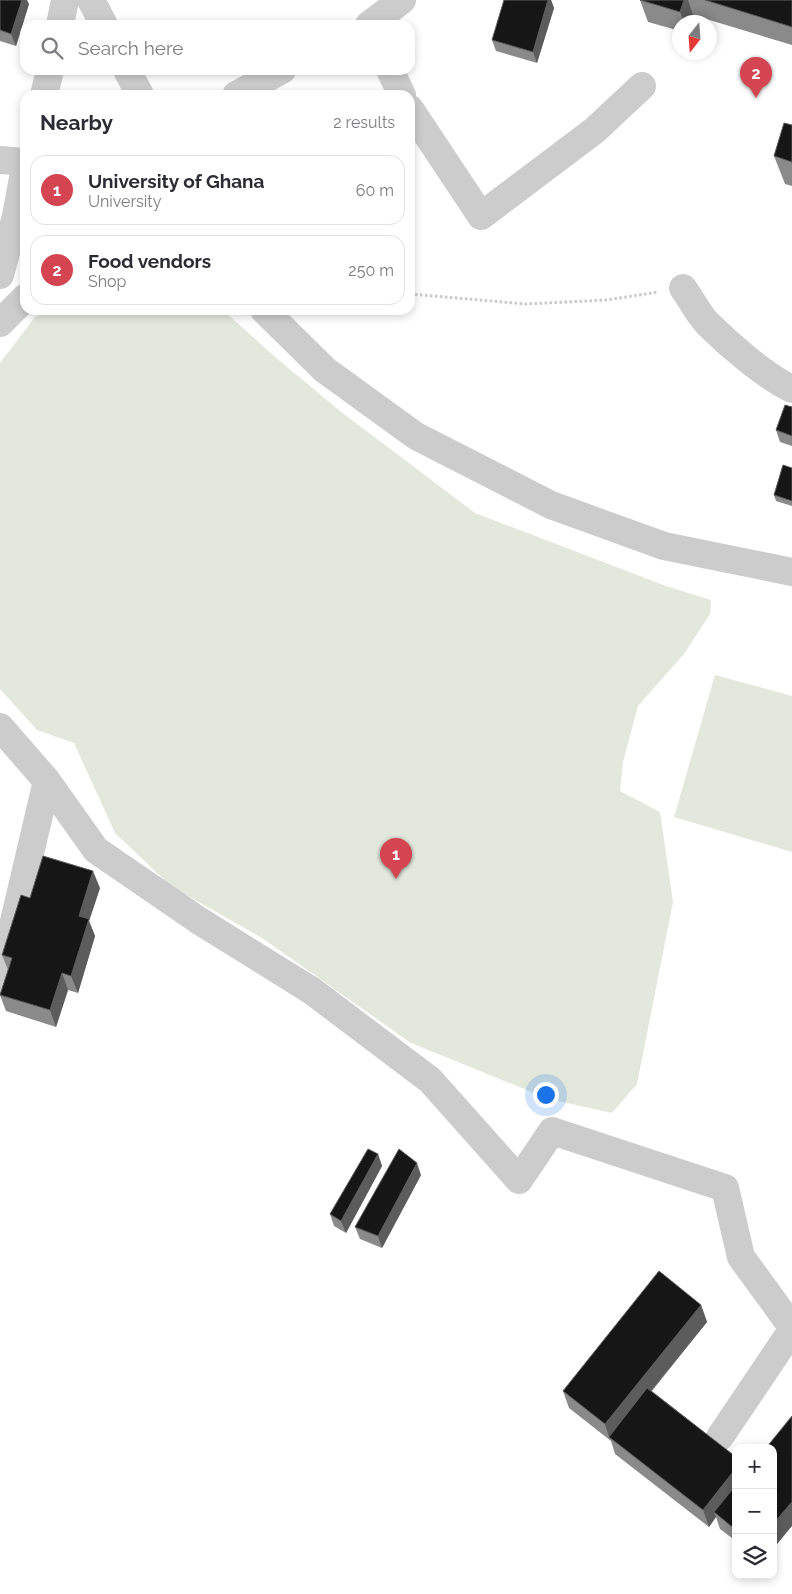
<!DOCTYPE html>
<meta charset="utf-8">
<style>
body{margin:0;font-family:Raleway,sans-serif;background:#f7f7f7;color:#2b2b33}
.controls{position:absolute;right:15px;bottom:15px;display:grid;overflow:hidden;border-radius:10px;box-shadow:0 2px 8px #0003}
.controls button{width:45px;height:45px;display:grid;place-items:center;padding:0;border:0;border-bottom:1px solid #e1e1e2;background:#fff;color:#2b2b33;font:25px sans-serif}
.compass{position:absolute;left:672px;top:15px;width:45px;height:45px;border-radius:50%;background:#fff;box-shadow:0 2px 8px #0003;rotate:197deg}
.you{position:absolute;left:545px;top:1094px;width:18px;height:18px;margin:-12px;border:4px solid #fff;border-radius:50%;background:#1a73e8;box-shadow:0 0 0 8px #1a73e833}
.badge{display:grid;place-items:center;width:32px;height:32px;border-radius:50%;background:#d44451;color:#fff;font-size:16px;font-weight:700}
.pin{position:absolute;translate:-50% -41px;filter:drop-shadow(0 1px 2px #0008)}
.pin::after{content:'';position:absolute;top:26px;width:18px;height:15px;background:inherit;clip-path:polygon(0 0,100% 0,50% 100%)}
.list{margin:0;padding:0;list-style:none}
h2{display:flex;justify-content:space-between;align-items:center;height:65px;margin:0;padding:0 20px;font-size:21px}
h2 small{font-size:16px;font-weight:400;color:#7c7c81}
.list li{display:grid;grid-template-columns:32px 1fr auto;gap:15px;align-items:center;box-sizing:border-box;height:70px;margin:0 10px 10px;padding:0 10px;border:1px solid #e1e1e2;border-radius:15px}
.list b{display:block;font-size:19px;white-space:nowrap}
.list p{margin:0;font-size:16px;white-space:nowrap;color:#7c7c81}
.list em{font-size:16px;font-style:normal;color:#7c7c81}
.icon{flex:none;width:28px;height:28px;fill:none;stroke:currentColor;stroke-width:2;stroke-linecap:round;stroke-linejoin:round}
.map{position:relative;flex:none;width:792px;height:1594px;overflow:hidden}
.search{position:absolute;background:#fff;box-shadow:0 2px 8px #0003;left:20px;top:20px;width:395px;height:55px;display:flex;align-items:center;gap:12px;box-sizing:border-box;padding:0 18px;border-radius:15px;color:#7c7c81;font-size:19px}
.panel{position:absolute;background:#fff;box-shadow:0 2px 8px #0003;left:20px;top:90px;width:395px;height:225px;border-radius:15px}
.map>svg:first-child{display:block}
.green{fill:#e3e8dc}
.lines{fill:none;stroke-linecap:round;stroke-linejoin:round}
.path{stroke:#c9c9c9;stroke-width:3;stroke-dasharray:2.5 2.5;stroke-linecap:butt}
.minor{stroke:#ccc;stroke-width:28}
.wall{fill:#8a8a8a}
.shaded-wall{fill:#5c5c5c}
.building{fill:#161616;stroke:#5c5c5c}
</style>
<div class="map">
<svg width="792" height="1594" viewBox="0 0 792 1594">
<rect width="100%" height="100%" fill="#fff"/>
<path class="green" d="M53 310H219L224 311 274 356 340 411 475 513 666 586 711 600 710 614 684 654 638 706 623 762 620 791 660 812 673 902 637 1084 612 1113 549 1099 411 1043 262 938 172 887 115 833 74 743 37 730 0 689V363L35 317Z
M715 675 792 696V852L674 817Z"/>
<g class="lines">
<path class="path" d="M410 294 526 304 607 300 658 292"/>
<path class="minor" d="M91 0 104 25
M60 25 65 0
M369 25 402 0
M127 70 140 95
M390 70 402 95
M44 95 50 70
M236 95 282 70
M410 109 481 216 595 130 642 86
M0 160 25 162
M0 275 16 216 25 167
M683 288C691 299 698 313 707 323 729 345 765 376 792 389
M264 310 325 370 416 436 551 505 664 546 792 572
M0 323 25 298
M0 727 47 781 0 981
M47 781 96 850 198 920 312 991 430 1080 519 1180 552 1131 725 1188 741 1257 792 1327
M720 1437 792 1330"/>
</g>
<path class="wall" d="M0 0 29 4 16 46 0 41Z
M504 0H551L554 8 537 63 496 51 492 40Z
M640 0H792V45L693 15 691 22H680V31L648 22Z
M792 125V186L785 184 774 156Z
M792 407V446L780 442 776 430Z
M792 468V506L776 501 774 495Z
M100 888 89 921 95 936 78 993 68 990 56 1027 6 1011 0 995 8 970 2 955 30 898Z
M378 1154 382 1166 346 1233 334 1226 330 1214Z
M421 1175 382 1248 360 1239 355 1227Z
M701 1305 707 1322 652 1391 736 1457V1541L720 1529 716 1517 709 1527 615 1454 611 1441 569 1408 563 1391Z"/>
<path class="shaded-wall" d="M22 0H27L29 4 16 46 11 34Z
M548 0H551L554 8 537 63 533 52Z
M684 0H688L693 15 691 22H684L680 12Z
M93 871 100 888 89 921 95 936 78 993 71 976 79 916Z
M62 973 68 990 56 1027 50 1010Z
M378 1154 382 1166 346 1233 341 1221Z
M417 1163 421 1175 382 1248 378 1236Z
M701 1305 707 1322 612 1439 609 1437 605 1424Z
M736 1468V1492L714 1512 716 1517 709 1527 703 1510Z
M792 1502V1526L773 1549V1524Z"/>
<path class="building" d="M0 0H22L11 34 0 30Z
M504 0H548L533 52 492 40Z
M640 0H684L680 12Z
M705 0H792V27Z
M784 123 792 125V162L774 156Z
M785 405 792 407V436L776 430Z
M783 465 792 468V501L774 495Z
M43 856 93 871 79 916 89 919 71 976 62 973 50 1010 0 995 12 958 2 955 21 895 30 898Z
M368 1149 378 1154 341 1221 330 1214Z
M399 1149 417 1163 378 1236 355 1227Z
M659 1271 701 1305 605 1424 563 1391Z
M647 1388 736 1457V1468L703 1510 609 1437Z
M792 1416V1502L773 1524V1448H766Z
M736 1485V1530L714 1512Z"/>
</svg>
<div class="controls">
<button>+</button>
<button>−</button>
<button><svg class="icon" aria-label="layers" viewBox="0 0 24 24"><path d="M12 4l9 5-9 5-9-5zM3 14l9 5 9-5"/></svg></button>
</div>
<svg class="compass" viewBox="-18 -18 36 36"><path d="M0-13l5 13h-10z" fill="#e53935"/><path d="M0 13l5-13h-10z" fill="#7c7c81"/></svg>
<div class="you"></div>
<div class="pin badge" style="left:396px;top:879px">1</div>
<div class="pin badge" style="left:756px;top:98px">2</div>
<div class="search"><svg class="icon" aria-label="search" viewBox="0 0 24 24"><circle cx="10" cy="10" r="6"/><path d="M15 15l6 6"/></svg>Search here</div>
<section class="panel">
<h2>Nearby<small>2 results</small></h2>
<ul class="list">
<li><span class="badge">1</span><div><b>University of Ghana</b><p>University</p></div><em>60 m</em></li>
<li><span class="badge">2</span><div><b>Food vendors</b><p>Shop</p></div><em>250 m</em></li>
</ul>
</section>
</div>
